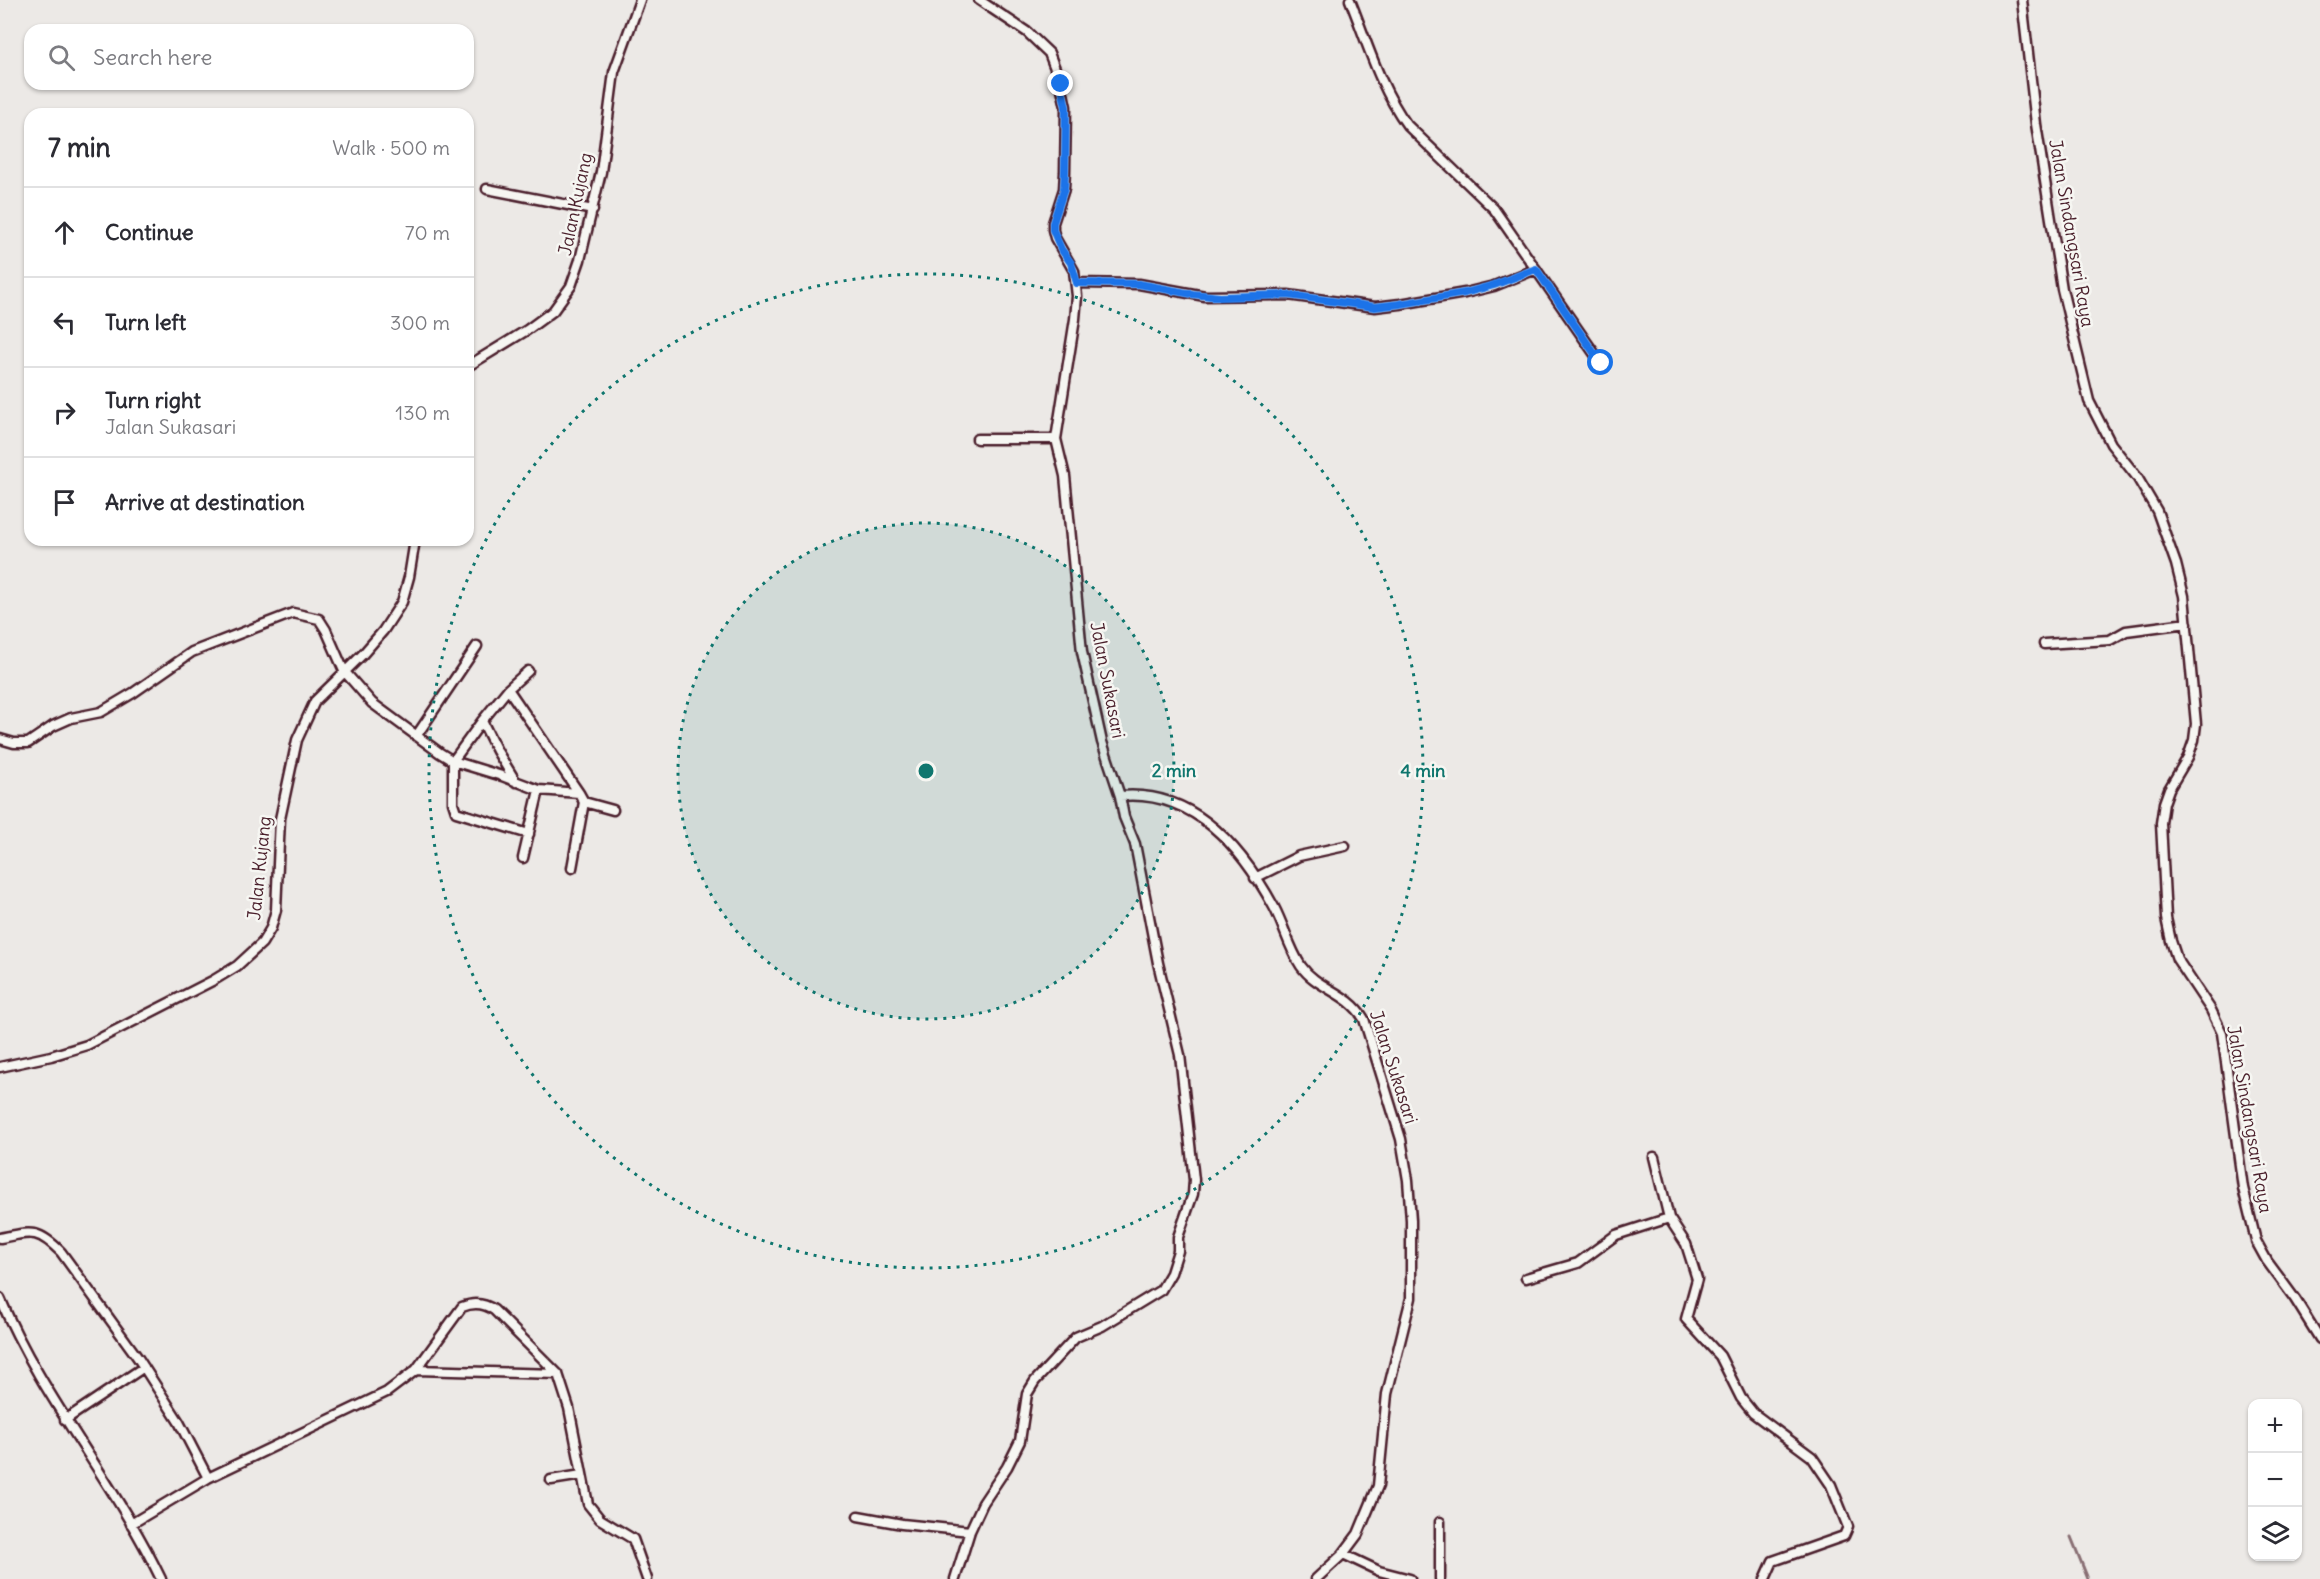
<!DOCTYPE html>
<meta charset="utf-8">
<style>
body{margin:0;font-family:Delius,sans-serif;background:#f7f7f7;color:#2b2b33}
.controls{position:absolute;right:18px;bottom:18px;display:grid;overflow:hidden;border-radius:12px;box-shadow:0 2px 4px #0004}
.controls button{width:54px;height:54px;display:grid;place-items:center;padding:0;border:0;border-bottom:2px solid #e1e1e2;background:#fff;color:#2b2b33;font:30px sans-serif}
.stop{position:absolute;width:18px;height:18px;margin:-14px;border:4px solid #1a73e8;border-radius:50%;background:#fff}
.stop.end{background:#1a73e8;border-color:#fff;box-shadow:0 2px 6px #0008}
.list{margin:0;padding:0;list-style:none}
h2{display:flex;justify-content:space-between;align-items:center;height:78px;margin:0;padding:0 24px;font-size:26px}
h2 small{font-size:20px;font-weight:400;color:#7c7c81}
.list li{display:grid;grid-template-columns:39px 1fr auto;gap:18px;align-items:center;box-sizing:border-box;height:90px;padding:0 24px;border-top:2px solid #e1e1e2}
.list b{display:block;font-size:22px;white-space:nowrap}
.list p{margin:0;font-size:20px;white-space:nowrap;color:#7c7c81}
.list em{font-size:20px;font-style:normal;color:#7c7c81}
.icon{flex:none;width:33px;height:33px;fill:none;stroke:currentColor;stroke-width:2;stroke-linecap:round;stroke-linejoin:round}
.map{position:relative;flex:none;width:2320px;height:1579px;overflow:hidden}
.search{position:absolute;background:#fff;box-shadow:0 2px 4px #0004;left:24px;top:24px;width:450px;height:66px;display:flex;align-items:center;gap:15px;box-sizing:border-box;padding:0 21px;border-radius:18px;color:#7c7c81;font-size:22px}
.panel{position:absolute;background:#fff;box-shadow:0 2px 4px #0004;left:24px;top:108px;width:450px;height:438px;border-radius:18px}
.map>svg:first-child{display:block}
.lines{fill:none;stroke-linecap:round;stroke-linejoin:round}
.stream{stroke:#886e73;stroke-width:3}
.minor-casing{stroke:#4a1f2b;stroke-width:13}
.minor{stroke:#f6f6f2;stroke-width:8}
.route{stroke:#1a73e8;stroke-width:8}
.ring{fill:none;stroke:#0f766e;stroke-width:3;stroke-dasharray:3 6}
.labels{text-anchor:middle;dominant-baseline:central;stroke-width:5;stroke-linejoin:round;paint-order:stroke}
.street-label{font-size:18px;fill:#4a1f2b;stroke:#f6f6f2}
.centre{fill:#0f766e;stroke:#f6f6f2;stroke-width:3}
.ring-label{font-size:18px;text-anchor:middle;font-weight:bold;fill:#0f766e;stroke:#f6f6f2;stroke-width:5;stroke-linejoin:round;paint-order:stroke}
</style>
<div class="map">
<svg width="2320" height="1579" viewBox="0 0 2320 1579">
<rect width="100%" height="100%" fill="#ece9e6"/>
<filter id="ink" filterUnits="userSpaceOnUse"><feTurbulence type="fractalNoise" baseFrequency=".0167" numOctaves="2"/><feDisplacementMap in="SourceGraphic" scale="12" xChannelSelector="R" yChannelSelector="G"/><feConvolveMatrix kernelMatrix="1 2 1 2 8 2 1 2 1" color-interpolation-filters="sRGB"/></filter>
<g filter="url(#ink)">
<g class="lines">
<path class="stream" d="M2071 1537 2088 1579"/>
<defs>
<path id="minor" d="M979 0 1027 32 1049 53 1061 84 1066 107 1065 172 1064 189 1053 223V230L1055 238 1074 271 1077 296 1075 319 1056 439 1065 476 1082 652 1102 742 1120 796C1194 789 1242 848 1274 907 1284 926 1289 948 1301 966 1317 989 1348 992 1364 1019L1401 1139 1408 1180 1411 1220V1298L1387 1394 1378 1486 1358 1534 1343 1554 1316 1579
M1350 0C1367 42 1380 88 1407 125L1494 209 1601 363
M2022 0 2036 124 2062 289 2089 401 2111 444 2137 477 2157 511 2176 564 2184 596 2196 724 2194 740 2188 757 2169 789 2164 803 2161 823 2166 918 2171 941 2177 959 2211 1010 2222 1033 2243 1188 2256 1241 2267 1261 2295 1299 2320 1339
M487 189 593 210
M1077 283 1139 284 1205 296 1288 295 1375 307 1400 304 1465 293 1494 286 1536 269
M468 366 527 330 553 311 571 286 580 260 601 172 614 72 640 0
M977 439H1056
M2044 644 2110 640 2126 631 2187 623
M508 689 579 793
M482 721 508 689 528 671
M417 735 477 646
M0 739 14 743H28L53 726 71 718 101 712 133 693 192 652 293 613 319 619 326 630 344 671 372 703 440 753 453 761 502 776 539 790 579 793 584 802 613 810
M516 782 497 751 482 721 453 761V803L456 812 529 834
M523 858 539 790
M572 868 584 802
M1255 878 1299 856 1345 846
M0 1067 51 1056 87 1045 214 980 237 966 262 943 271 928 276 910 280 819 297 740 315 701 363 654 383 631 402 602 409 577 415 540
M1654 1157 1669 1218 1686 1244 1697 1279 1686 1319 1720 1356 1741 1398 1753 1413 1812 1457 1831 1485 1848 1527 1844 1536 1773 1561 1765 1579
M0 1238C31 1232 37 1228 61 1252L138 1358 179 1422 208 1478
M1526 1278 1578 1263 1616 1235 1669 1218
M0 1298C42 1398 114 1481 161 1579
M416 1370 558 1374
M65 1420 144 1367
M551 1480 582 1475
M858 1516 902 1524 970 1531
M131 1524 208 1478 387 1392 416 1370 462 1307C474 1302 484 1303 494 1310L558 1374 569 1408 588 1504 600 1519 633 1539 647 1579
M1343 1554 1379 1571 1410 1579
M955 1579 970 1531 983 1503 1007 1467 1020 1441 1027 1394 1035 1381 1076 1337 1102 1326 1161 1290 1171 1273 1178 1251V1237L1193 1194 1194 1180 1180 1055 1158 963 1135 844 1124 817 1120 796
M1440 1579V1522"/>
</defs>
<use href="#minor" class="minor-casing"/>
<use href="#minor" class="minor"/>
</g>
</g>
<g class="lines" filter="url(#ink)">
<path class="route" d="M1061 84 1066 107 1065 172 1064 189 1053 223V230L1061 249 1071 263 1077 283 1139 284 1192 294 1220 297 1288 295 1375 307 1400 304 1465 293 1494 285 1536 269 1601 363"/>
</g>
<circle cx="926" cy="771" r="248" fill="#0f766e" fill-opacity=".12"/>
<g class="ring">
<circle cx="926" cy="771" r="248"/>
<circle cx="926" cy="771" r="497"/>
</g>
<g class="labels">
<g class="street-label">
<text transform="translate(575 204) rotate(-78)">Jalan Kujang</text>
<text transform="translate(2072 233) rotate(80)">Jalan Sindangsari Raya</text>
<text transform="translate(1108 680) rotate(79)">Jalan Sukasari</text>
<text transform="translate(259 868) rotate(-84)">Jalan Kujang</text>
<text transform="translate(1394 1067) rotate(72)">Jalan Sukasari</text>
<text transform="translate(2250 1119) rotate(80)">Jalan Sindangsari Raya</text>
</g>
</g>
<circle cx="926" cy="771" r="9" class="centre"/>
<g class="ring-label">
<text x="1174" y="777">2 min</text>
<text x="1423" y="777">4 min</text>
</g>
</svg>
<div class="controls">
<button>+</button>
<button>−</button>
<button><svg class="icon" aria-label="layers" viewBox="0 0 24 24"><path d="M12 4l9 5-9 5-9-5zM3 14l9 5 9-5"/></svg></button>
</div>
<div class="stop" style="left:1601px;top:363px"></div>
<div class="stop end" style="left:1061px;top:84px"></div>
<div class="search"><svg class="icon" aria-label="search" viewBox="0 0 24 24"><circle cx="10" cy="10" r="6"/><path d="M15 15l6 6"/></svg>Search here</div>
<section class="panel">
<h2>7 min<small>Walk · 500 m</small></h2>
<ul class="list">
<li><svg class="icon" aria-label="ahead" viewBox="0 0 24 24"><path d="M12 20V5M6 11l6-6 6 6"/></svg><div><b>Continue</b></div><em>70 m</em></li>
<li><svg class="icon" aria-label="left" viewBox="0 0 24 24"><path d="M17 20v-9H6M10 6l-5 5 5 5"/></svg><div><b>Turn left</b></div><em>300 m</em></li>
<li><svg class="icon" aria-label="right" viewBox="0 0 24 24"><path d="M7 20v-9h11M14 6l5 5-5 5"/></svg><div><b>Turn right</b><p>Jalan Sukasari</p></div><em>130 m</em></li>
<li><svg class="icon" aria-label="arrive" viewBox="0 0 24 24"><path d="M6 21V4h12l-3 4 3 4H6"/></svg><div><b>Arrive at destination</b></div></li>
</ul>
</section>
</div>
